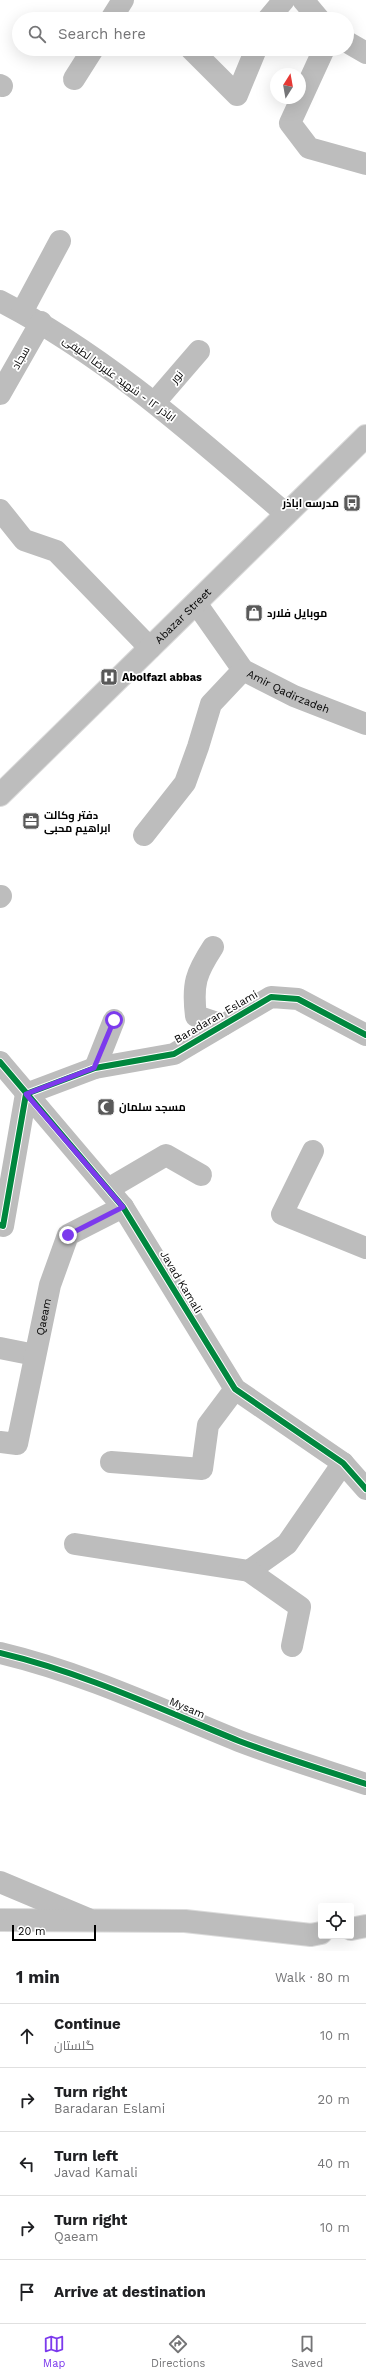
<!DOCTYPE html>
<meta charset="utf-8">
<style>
body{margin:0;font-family:"Work Sans",Cairo,sans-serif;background:#f6f6f6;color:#202124}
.controls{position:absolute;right:12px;bottom:12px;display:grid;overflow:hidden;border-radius:4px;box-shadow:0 4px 16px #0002}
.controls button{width:36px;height:36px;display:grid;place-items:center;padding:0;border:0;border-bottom:1px solid #e0e0e0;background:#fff;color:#202124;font:20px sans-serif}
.compass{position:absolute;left:270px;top:68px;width:36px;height:36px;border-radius:50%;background:#fff;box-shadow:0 4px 16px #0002;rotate:11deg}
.scale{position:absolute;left:12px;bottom:10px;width:84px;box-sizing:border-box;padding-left:4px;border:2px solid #000;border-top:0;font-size:11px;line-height:14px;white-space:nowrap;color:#000;-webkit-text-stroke:3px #fff;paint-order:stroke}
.stop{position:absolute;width:12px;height:12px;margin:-9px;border:3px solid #7c3aed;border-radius:50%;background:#fff}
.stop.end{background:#7c3aed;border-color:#fff;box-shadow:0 1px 4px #0008}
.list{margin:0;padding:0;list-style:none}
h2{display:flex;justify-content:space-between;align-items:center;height:52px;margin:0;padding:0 16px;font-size:17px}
h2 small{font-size:13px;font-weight:400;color:#757577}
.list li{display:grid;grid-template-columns:26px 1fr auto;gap:12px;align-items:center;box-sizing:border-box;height:64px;padding:0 16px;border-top:1px solid #e0e0e0}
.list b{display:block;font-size:15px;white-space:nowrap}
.list p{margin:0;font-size:13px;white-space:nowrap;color:#757577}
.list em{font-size:13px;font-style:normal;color:#757577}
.icon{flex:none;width:22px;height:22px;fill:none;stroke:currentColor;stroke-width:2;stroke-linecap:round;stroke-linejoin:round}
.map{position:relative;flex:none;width:366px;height:1951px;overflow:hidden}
.search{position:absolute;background:#fff;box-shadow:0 4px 16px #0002;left:12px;right:12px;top:12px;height:44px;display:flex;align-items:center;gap:10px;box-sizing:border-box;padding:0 14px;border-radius:22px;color:#757577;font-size:15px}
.sheet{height:372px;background:#fff}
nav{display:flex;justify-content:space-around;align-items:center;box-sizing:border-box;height:56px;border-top:1px solid #e0e0e0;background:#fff;font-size:11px;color:#757577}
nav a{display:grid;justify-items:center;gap:2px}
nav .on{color:#7c3aed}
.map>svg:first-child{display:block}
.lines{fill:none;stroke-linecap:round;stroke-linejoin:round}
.major-casing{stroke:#dbdbdb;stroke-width:24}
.minor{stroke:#bdbdbd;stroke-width:22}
.major{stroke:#bdbdbd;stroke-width:22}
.cycleway-casing{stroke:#fff;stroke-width:8}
.cycleway{stroke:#00873e;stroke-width:6}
.route{stroke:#7c3aed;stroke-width:5}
.labels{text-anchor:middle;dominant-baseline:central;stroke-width:3.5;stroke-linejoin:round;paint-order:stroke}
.street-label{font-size:11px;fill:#000;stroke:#fff}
.poi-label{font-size:11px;font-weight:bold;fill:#000;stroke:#fff;text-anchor:start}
</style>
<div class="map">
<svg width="366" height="1951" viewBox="0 0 366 1951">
<rect width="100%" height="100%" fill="#fff"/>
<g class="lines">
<defs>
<g id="major">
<path id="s3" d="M0 795 366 436"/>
<path d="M0 1920 185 1921 311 1935 321 1933"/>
<path d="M351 1929 366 1926"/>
</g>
</defs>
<use href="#major" class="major-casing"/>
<g class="minor">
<path d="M303 0 319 19"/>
<path d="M111 19 123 0"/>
<path d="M268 19 284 0"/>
<path d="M347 42 366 53"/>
<path d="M191 49 237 95 256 49"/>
<path d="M324 49 290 123 309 148 366 164"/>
<path d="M74 79 93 49"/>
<path d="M0 85 2 86"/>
<path d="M0 301C107 356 196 437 286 514"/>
<path d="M22 312 60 241"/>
<path d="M0 394 41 322"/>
<path d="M155 402 199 351"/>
<path d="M0 510 24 540 56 551 150 648"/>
<path id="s1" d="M196 603 243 670 294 696 366 724"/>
<path d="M144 835 185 783 198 747 211 704 243 670"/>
<path d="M0 897 1 896"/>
<path d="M213 947C196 973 192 984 196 1016L223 1025"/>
<path d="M0 1062 123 1207 235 1389 343 1463 366 1489"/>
<path d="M95 1068 114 1020"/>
<path d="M313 1151 282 1214 366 1248"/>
<path d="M108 1189 166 1155 201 1175"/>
<path d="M0 1225 3 1226 26 1094 95 1068 174 1054 271 997 298 999 366 1035"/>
<path d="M0 1348 35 1355"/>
<path id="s2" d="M0 1442 17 1444 50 1285 68 1235 123 1207"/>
<path d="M111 1462 202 1469 208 1425 235 1389"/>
<path d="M75 1544 249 1571 287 1544 343 1463"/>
<path d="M249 1571 300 1607 292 1646"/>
<path d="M0 1653C84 1673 160 1709 239 1741 281 1757 324 1770 366 1784"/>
<path d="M0 1882 88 1919"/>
</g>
<use href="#major" class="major"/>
<defs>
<path id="cycleway" d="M0 1062 123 1207 235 1389 343 1463 366 1489
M0 1225 3 1226 26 1094 95 1068 174 1054 271 997 298 999 366 1035
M0 1653C84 1673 160 1709 239 1741 281 1757 324 1770 366 1784"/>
</defs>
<use href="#cycleway" class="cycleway-casing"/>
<use href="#cycleway" class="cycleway"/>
</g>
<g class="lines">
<path class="route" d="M68 1235 123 1207 26 1094 94 1068 114 1020"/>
</g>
<defs>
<symbol id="bus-square" viewBox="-11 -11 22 22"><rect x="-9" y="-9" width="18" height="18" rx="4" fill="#595959" stroke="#fff"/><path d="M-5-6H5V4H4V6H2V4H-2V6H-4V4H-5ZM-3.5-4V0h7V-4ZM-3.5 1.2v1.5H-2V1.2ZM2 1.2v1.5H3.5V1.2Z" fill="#fff"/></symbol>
<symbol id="shop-square" viewBox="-11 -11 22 22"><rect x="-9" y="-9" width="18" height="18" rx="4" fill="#595959" stroke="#fff"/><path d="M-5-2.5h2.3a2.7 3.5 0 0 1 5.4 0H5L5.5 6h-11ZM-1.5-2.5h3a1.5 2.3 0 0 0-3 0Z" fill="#fff"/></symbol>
<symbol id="hospital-square" viewBox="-11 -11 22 22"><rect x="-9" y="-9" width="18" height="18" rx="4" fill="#595959" stroke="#fff"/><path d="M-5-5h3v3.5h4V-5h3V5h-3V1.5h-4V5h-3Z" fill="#fff"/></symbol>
<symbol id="office-square" viewBox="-11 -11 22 22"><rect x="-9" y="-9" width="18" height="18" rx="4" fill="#595959" stroke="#fff"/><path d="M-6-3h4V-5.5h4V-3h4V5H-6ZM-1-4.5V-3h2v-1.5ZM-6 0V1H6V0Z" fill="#fff"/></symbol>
<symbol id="mosque-square" viewBox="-11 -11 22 22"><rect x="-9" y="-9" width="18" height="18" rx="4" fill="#595959" stroke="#fff"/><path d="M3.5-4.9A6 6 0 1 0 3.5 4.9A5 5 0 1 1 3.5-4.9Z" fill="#fff"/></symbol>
</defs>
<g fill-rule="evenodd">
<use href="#bus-square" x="342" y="493" width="20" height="20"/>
<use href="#shop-square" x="244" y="603" width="20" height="20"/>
<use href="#hospital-square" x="99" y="667" width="20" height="20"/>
<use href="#office-square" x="21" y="811" width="20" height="20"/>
<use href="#mosque-square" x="96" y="1097" width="20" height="20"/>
</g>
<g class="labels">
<g class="street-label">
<text transform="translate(21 358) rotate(-60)">سجاد</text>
<text transform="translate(177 377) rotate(-49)">نور</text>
<text transform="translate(119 379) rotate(36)">اباذر ۱۲ - شهید علیرضا لطیفی</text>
<text stroke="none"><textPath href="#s3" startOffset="256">Abazar Street</textPath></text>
<text stroke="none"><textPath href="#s1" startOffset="132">Amir Qadirzadeh</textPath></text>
<text transform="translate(216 1017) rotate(-30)">Baradaran Eslami</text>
<text transform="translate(181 1282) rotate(59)">Javad Kamali</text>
<text stroke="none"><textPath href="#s2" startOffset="147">Qaeam</textPath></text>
<text transform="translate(187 1708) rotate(23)">Mysam</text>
</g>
<g class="poi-label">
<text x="339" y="503" text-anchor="end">مدرسه اباذر</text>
<text x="267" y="613">موبایل فلارد</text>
<text x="122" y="677">Abolfazl abbas</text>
<text x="44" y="815">دفتر وکالت<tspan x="44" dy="13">ابراهیم محبی</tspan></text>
<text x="119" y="1107">مسجد سلمان</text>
</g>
</g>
</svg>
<div class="controls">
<button><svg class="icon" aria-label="locate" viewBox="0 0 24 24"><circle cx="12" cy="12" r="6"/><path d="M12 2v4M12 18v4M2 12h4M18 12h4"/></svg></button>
</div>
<svg class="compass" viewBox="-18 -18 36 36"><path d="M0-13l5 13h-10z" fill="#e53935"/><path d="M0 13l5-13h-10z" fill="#757577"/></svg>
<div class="scale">20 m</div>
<div class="stop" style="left:114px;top:1020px"></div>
<div class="stop end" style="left:68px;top:1235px"></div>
<div class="search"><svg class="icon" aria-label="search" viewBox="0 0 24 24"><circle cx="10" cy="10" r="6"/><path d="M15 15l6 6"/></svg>Search here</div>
</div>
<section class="sheet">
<h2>1 min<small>Walk · 80 m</small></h2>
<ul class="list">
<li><svg class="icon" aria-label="ahead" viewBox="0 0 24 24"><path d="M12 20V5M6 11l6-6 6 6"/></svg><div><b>Continue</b><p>گلستان</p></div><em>10 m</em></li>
<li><svg class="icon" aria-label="right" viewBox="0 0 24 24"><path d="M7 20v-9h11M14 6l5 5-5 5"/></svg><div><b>Turn right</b><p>Baradaran Eslami</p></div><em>20 m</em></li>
<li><svg class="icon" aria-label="left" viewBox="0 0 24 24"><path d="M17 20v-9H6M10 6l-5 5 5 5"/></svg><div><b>Turn left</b><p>Javad Kamali</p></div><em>40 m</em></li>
<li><svg class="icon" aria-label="right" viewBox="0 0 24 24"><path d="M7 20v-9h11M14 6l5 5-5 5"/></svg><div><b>Turn right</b><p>Qaeam</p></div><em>10 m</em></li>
<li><svg class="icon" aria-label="arrive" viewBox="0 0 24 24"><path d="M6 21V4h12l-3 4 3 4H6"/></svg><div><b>Arrive at destination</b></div></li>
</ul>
</section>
<nav>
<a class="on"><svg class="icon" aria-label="map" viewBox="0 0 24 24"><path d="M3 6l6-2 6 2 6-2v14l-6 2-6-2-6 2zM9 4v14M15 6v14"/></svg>Map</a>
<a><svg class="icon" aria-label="directions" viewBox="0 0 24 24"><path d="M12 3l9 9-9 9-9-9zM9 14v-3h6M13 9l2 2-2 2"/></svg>Directions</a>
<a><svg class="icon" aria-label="saved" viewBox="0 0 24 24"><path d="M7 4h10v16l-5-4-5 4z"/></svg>Saved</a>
</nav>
